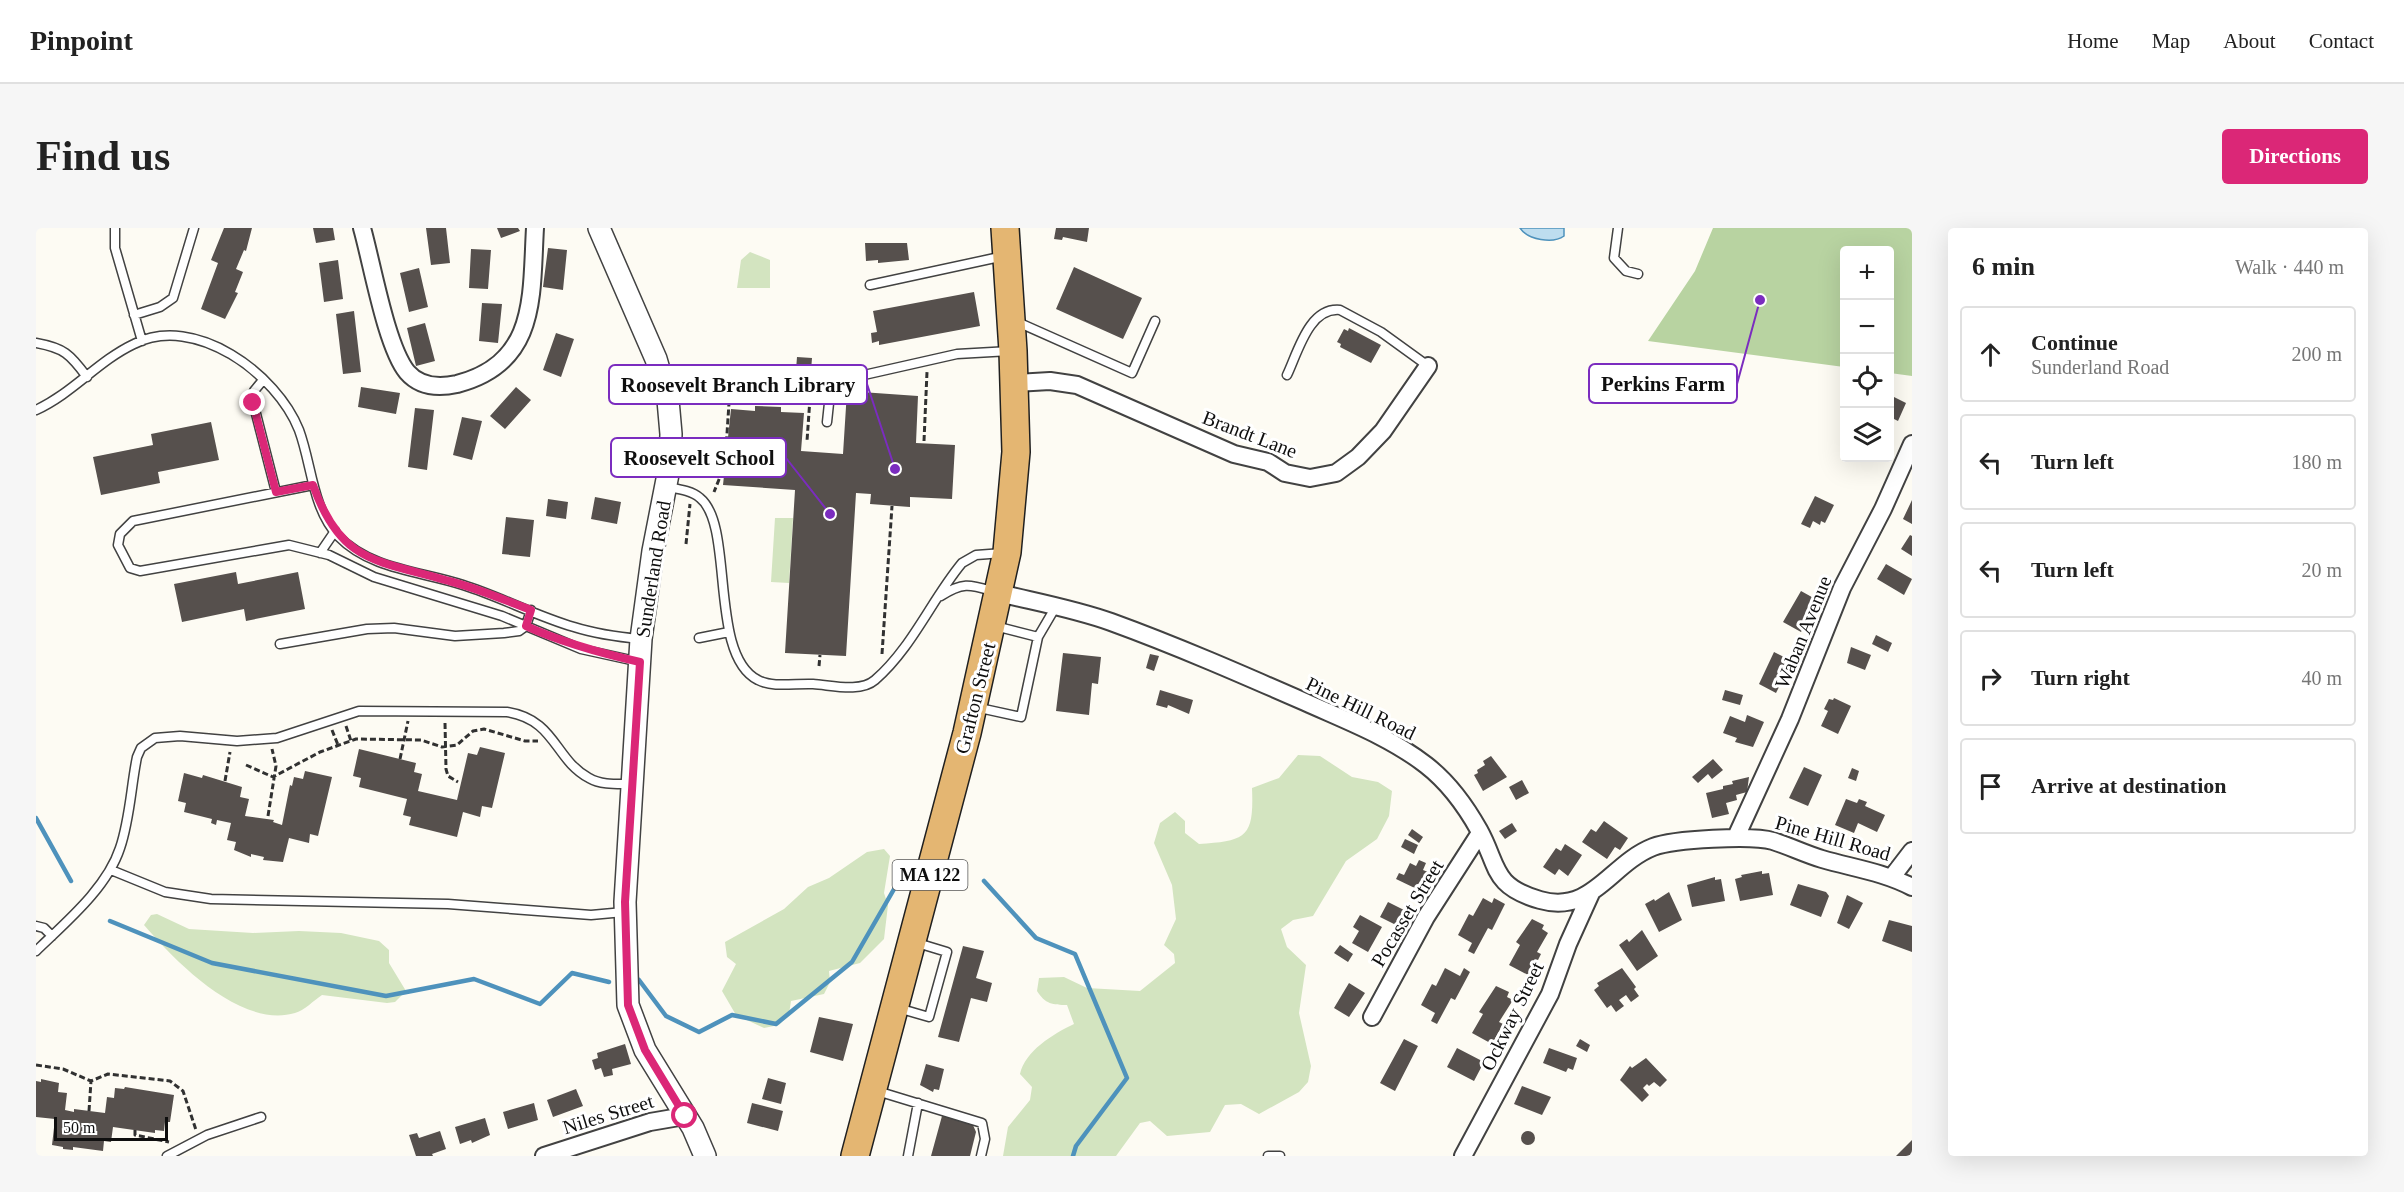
<!DOCTYPE html>
<meta charset="utf-8">
<style>
body{margin:0;font-family:Georgia,serif;background:#f6f6f6;color:#222}
.controls{position:absolute;right:18px;top:18px;display:grid;overflow:hidden;border-radius:6px;box-shadow:0 6px 24px #0002}
.controls button{width:54px;height:54px;display:grid;place-items:center;padding:0;border:0;border-bottom:2px solid #e0e0e0;background:#fff;color:#222;font:30px sans-serif}
.scale{position:absolute;left:18px;bottom:15px;width:114px;box-sizing:border-box;padding-left:6px;border:3px solid #0f0f0f;border-top:0;font-size:16px;line-height:21px;white-space:nowrap;color:#0f0f0f;-webkit-text-stroke:4px #fff;paint-order:stroke}
.stop{position:absolute;width:18px;height:18px;margin:-14px;border:4px solid #db2777;border-radius:50%;background:#fff}
.stop.end{background:#db2777;border-color:#fff;box-shadow:0 2px 6px #0008}
.list{margin:0;padding:0;list-style:none}
h2{display:flex;justify-content:space-between;align-items:center;height:78px;margin:0;padding:0 24px;font-size:26px}
h2 small{font-size:20px;font-weight:400;color:#767676}
.list li{display:grid;grid-template-columns:39px 1fr auto;gap:18px;align-items:center;box-sizing:border-box;height:96px;margin:0 12px 12px;padding:0 12px;border:2px solid #e0e0e0;border-radius:6px}
.list b{display:block;font-size:22px;white-space:nowrap}
.list p{margin:0;font-size:20px;white-space:nowrap;color:#767676}
.list em{font-size:20px;font-style:normal;color:#767676}
.icon{flex:none;width:33px;height:33px;fill:none;stroke:currentColor;stroke-width:2;stroke-linecap:round;stroke-linejoin:round}
.map{position:relative;flex:none;width:1876px;height:928px;overflow:hidden;border-radius:6px}
header{display:flex;align-items:center;gap:36px;box-sizing:border-box;height:84px;padding:0 30px;background:#fff;border-bottom:2px solid #e0e0e0}
header strong{font-size:28px}
nav{display:flex;gap:33px;margin-inline-start:auto;font-size:21px}
.intro{display:flex;align-items:center;justify-content:space-between;box-sizing:border-box;height:144px;padding:0 36px}
h1{margin:0;font-size:42px}
.button{padding:15px 27px;border-radius:6px;background:#db2777;color:#fff;font-size:21px;font-weight:700}
main{display:flex;gap:36px;padding:0 36px}
aside{flex:1;background:#fff;border-radius:6px;box-shadow:0 6px 24px #0002}
.map>svg:first-child{display:block}
.green{fill:#d3e4c0}
.forest{fill:#b8d3a1}
.water{fill:#bdddef;stroke:#4e92bc;stroke-width:1.5}
.lines{fill:none;stroke-linecap:round;stroke-linejoin:round}
.stream{stroke:#4e92bc;stroke-width:4.5}
.building{fill:#56504d}
.service-casing{stroke:#424242;stroke-width:11}
.minor-casing{stroke:#424242;stroke-width:20}
.tertiary-casing{stroke:#424242;stroke-width:24}
.trunk-casing{stroke:#202020;stroke-width:30}
.path{stroke:#313131;stroke-width:3;stroke-dasharray:6 3;stroke-linecap:butt}
.service{stroke:#fff;stroke-width:8}
.minor{stroke:#fff;stroke-width:16}
.tertiary{stroke:#fff;stroke-width:21}
.trunk{stroke:#e4b672;stroke-width:27}
.route{stroke:#db2777;stroke-width:8}
.labels{text-anchor:middle;dominant-baseline:central;stroke-width:6;stroke-linejoin:round;paint-order:stroke}
.shield{fill:#fff;stroke:#575757;stroke-width:1.5}
.shield-label{font-size:18px;font-weight:bold;fill:#0f0f0f}
.street-label{font-size:20px;fill:#0f0f0f;stroke:#fff}
.leader{fill:none;stroke:#7b2cbf;stroke-width:2}
.callout-dot{fill:#7b2cbf;stroke:#fff;stroke-width:2}
.callout{fill:#fff;stroke:#7b2cbf;stroke-width:2}
.callout-label{font-size:21px;text-anchor:middle;font-weight:bold;fill:#0f0f0f}
</style>
<header>
<strong>Pinpoint</strong>
<nav><a>Home</a><a>Map</a><a>About</a><a>Contact</a></nav>
</header>
<div class="intro"><h1>Find us</h1><a class="button">Directions</a></div>
<main>
<div class="map">
<svg width="1876" height="928" viewBox="0 0 1876 928">
<rect width="100%" height="100%" fill="#fdfbf3"/>
<path class="green" d="M714 24 734 32V60H701L705 32Z
M739 290H757L753 355 735 354Z
M1262 527 1284 528 1316 549 1342 554 1356 563 1353 588 1341 611 1310 633 1277 688 1257 692 1245 701 1251 719 1270 737 1263 785 1275 838 1272 854 1263 864 1223 886 1205 876 1189 877 1174 904 1131 908 1114 893 1104 895 1080 928H967L972 899 994 872 996 859 984 846C989 823 1017 806 1038 796L1031 777C1017 777 1009 776 1001 763L1003 750 1028 749 1051 760 1104 763 1139 735 1138 726 1128 717 1140 691 1136 657 1118 615 1124 595 1139 584 1149 593V605L1163 616C1211 613 1218 609 1216 560L1243 550Z
M848 621 854 628 848 665 852 677 848 711 824 735 793 743 794 754 788 766 755 773 753 786 743 797 728 800 700 787 686 763 700 736 691 729 689 714 748 681 772 659 793 650 831 624Z
M121 686 153 701 217 705 263 703 305 705 343 713 353 722V735L370 763 359 774 351 775 286 767C278 772 268 783 259 785 205 801 140 734 108 697L115 687Z"/>
<path class="forest" d="M1677 0H1876V148L1854 145V22H1808V139L1612 113 1659 43Z"/>
<path class="water" d="M1484 0H1528V8C1517 16 1492 12 1484 0Z"/>
<g class="lines">
<path class="stream" d="M0 590 35 653
M948 653 1000 710 1039 726 1091 850 1040 918 1037 928
M74 693 176 735 350 768 438 751 504 776 536 745 573 754
M603 752 630 788 663 804 696 787 740 796 816 734 865 649"/>
</g>
<path class="building" d="M188 0H216L210 23 208 22 200 41 207 44 199 64 202 65 189 91 165 81 182 35 175 32Z
M277 0H297L299 12 280 15Z
M390 0H410L414 35 395 37Z
M461 0H482L484 3 465 10Z
M1020 0H1053L1051 14 1027 9 1026 12 1018 11Z
M829 15H871L873 32 842 35V32L830 33Z
M512 20 531 22 527 62 507 59Z
M435 21 455 22 452 61 433 60Z
M302 32 307 71 288 74 283 35Z
M1038 39 1106 70 1087 111 1020 81Z
M383 40 392 79 373 84 364 45Z
M938 64 944 98 843 117V113L836 115 835 105 841 104 837 83Z
M446 75 466 76 462 115 443 113Z
M318 83 325 144 307 146 300 86Z
M389 95 399 133 380 138 371 100Z
M1313 100 1345 117 1335 135 1304 119 1305 116 1301 114 1308 101 1312 103Z
M520 105 538 111 525 149 507 142Z
M761 129 776 130 773 168 758 167Z
M325 159 364 165 360 186 322 179Z
M480 159 495 172 469 201 454 188Z
M811 163 882 168 880 215 919 217 916 271 874 269V279L834 276 835 266 820 265 810 428 749 425 759 262 687 257 695 181 719 183V178L745 179V184L768 185 765 223 807 226Z
M1854 167 1870 175 1862 193 1854 189Z
M379 180 398 182 391 242 372 239Z
M426 189 446 193 436 232 417 227Z
M175 194 183 232 122 244 124 255 65 267 57 229 117 217 115 206Z
M1779 268 1798 277 1789 295 1785 293 1784 297 1777 293 1774 300 1765 296Z
M559 269 585 274 581 296 555 291Z
M512 271 532 274 530 291 510 288Z
M1876 272V296L1867 291Z
M470 289 498 292 494 329 466 326Z
M1874 307 1876 308V328L1865 321Z
M1850 336 1876 351 1868 367 1841 351Z
M200 344 202 356 262 344 269 381 210 393 208 381 146 394 138 356Z
M1765 363 1783 373 1765 404 1747 394Z
M1840 407 1856 415 1852 424 1836 416Z
M1815 419 1835 427 1829 442 1811 435Z
M1738 424 1756 433 1740 465 1723 456Z
M1027 425 1065 429 1062 456 1056 455 1053 487 1020 483Z
M1114 426 1123 428 1118 443 1110 440Z
M1124 462 1157 472 1153 486 1132 477 1131 480 1120 477Z
M1689 462 1707 467 1704 477 1686 472Z
M1798 470 1815 478 1802 506 1785 498 1792 483 1788 481 1793 471 1797 472Z
M1711 487 1728 494 1717 519 1699 514 1701 510 1687 505 1694 488 1709 494Z
M444 519 469 525 456 580 446 578 444 589 427 584 421 609 373 597 375 589 367 587 371 571 323 559 325 550 317 548 323 521 380 535 378 544 386 546 382 563 421 572 432 525 441 527Z
M1455 528 1471 549 1447 563 1438 547 1442 545 1441 542 1449 537 1447 533Z
M1677 531 1687 542 1676 551 1672 546 1662 555 1656 549Z
M1768 539 1786 547 1772 578 1753 570Z
M1816 540 1823 543 1820 553 1812 550Z
M269 543 296 549 282 608 274 606 273 615 253 610 247 634 227 632 228 629 215 626V629L198 622 200 614 191 612 195 595 181 592 180 597 175 595 176 591 148 584 150 575 142 573 148 545 166 550 167 547 206 559 204 569 213 571 209 588 238 592 237 594 246 597 254 557 256 558 258 549 267 551Z
M1713 549 1711 564 1700 567 1701 572 1690 575 1693 586 1676 590 1670 565 1687 561V558L1697 556 1696 553Z
M1486 552 1493 565 1480 572 1473 559Z
M1810 571 1821 575 1823 571 1831 574 1829 578 1849 587 1841 604 1822 595 1818 605 1799 597Z
M1568 593 1592 610 1584 622 1579 619 1571 631 1546 614 1555 601 1560 604Z
M1476 595 1481 603 1469 611 1463 603Z
M1376 601 1387 609 1383 615 1372 607Z
M1369 611 1382 617 1378 626 1365 619Z
M1529 616 1546 627 1532 648 1523 641 1519 647 1507 639 1520 620 1525 623Z
M1383 632 1390 635 1387 642 1392 644 1394 640 1402 644 1396 656 1392 654 1387 664 1360 651 1363 645 1368 647 1374 635 1380 638Z
M1726 643V646L1733 645 1737 667 1704 673 1699 651 1706 649 1705 647Z
M1679 649V652L1685 651 1689 673 1656 679 1651 657Z
M1762 656 1790 664 1793 668 1785 689 1754 677Z
M1633 664 1646 692 1623 704 1609 676 1618 671 1619 673Z
M1811 667 1827 675 1813 701 1801 695Z
M1447 670 1456 675 1458 670 1469 676 1456 702 1452 700 1438 726 1432 723 1436 715 1422 707 1433 686 1437 688Z
M1352 674 1376 686 1368 701 1344 689Z
M1324 687 1346 699 1332 724 1316 715 1323 703 1317 699Z
M1496 691 1508 697 1506 701 1512 705 1501 724 1505 726 1494 748 1473 737 1484 717 1480 714Z
M1853 692 1876 698V724L1846 713Z
M1606 702 1622 728 1601 743 1583 717 1591 711 1593 714Z
M1304 717 1317 726 1312 734 1298 725Z
M927 718 948 723 940 750 956 755 951 774 935 770 923 814 902 809Z
M1409 740 1424 748 1428 740 1434 744 1419 772 1415 770 1401 796 1395 793 1399 785 1385 777 1396 756 1400 758Z
M1586 740 1600 759 1598 761 1603 768 1595 774 1590 767 1583 772 1588 778 1580 784 1575 777 1571 780 1558 762 1563 758 1561 755Z
M1313 755 1329 765 1313 789 1298 780Z
M1460 758 1473 764 1471 769 1477 772 1463 794 1467 796 1456 816 1436 805 1447 786 1443 784Z
M783 789 817 796 807 833 774 824Z
M1368 811 1382 818 1359 863 1344 855Z
M1544 811 1554 817 1551 824 1540 818Z
M589 816 595 836 576 841 577 847 568 849 565 840 559 842 556 832 562 830 561 825Z
M1421 820 1448 834 1438 853 1411 839Z
M1513 820 1541 830 1537 842 1532 840 1530 844 1507 835Z
M1610 830 1631 852 1624 859 1618 854 1613 858 1611 856 1607 860 1613 867 1606 874 1584 852 1594 838 1596 840Z
M890 836 908 841 903 862 898 861 897 864 884 857Z
M732 850 750 855 745 876 726 871Z
M5 851 23 855 22 864 31 865 29 882 38 884V881L69 885 71 869 78 870 79 860 88 861 89 859 138 867 134 894H129L128 903 119 902V905L77 899 75 914 68 913 67 923 37 919V922L27 921V919L16 917 19 891 0 889V853L5 854Z
M1486 858 1515 869 1506 887 1478 876Z
M540 861 547 878 517 889 511 872Z
M498 875 502 892 472 901 467 884Z
M716 875 747 883 742 903 711 895Z
M906 888 937 897 940 904 934 928H895Z
M449 890 454 907 436 915 435 912 424 916 419 899Z
M1485 910a7 7 0 1 1 14 0a7 7 0 1 1-14 0Z
M404 903 410 921 396 926 397 928H380L373 907 381 905 383 910Z
M1876 912V928H1860Z"/>
<g class="lines">
<defs>
<path id="service" d="M79 0V20L106 113
M1582 0 1578 30 1590 43 1602 46
M834 57 968 28
M98 87 124 79 137 70 158 0
M979 93 1096 145 1119 93
M0 115C28 120 34 126 51 149
M1251 147C1262 124 1273 79 1304 82L1345 104 1392 138
M227 152 218 163 216 170 240 264
M0 182C37 165 62 133 98 116 159 85 241 146 263 202 276 237 276 280 302 308 335 342 385 343 427 357 465 369 500 388 538 399 560 406 582 409 605 411
M791 194 796 147H828L921 126 974 123
M277 257 97 293 84 306 82 317 94 340 104 343 253 317 293 327 338 349 466 388 545 421 604 434
M630 259C641 261 655 262 664 270 699 298 672 427 722 452 737 460 760 455 777 456 795 457 824 465 839 452 876 420 896 371 926 335L940 327 967 325
M284 325 299 303
M905 368C928 353 935 357 960 364
M1002 409 1019 380
M663 410 693 404
M244 416 331 401 358 400 419 408 468 405 483 403 490 398 495 382
M939 479 985 489 1002 409 959 398
M75 642 129 664 175 671 412 676 555 687 588 684
M0 698 8 700 16 708
M0 723C30 694 71 660 84 620 94 591 95 558 101 529L105 520 119 510 144 508 201 513 241 510 323 483 471 484C520 492 518 531 553 550 565 557 580 556 594 556
M862 780 893 789 911 724 878 714
M841 863 946 895 949 911 945 928
M131 928 171 907 225 889
M872 928 882 875
M1232 928H1244"/>
<path id="minor" d="M326 0C336 35 350 118 371 144 384 159 403 160 421 156 502 135 495 68 499 0
M979 155 1014 153 1041 157 1198 226 1232 234 1249 245 1274 250 1300 245 1322 229 1347 203 1392 138
M963 365C1000 374 1039 381 1075 394 1141 418 1205 446 1269 474 1311 493 1354 509 1390 537 1412 554 1429 577 1443 602 1463 638 1455 658 1504 672 1556 687 1574 636 1617 619 1638 611 1716 607 1737 613 1753 618 1769 626 1786 631 1817 640 1847 644 1876 659
M1700 609 1754 491 1806 360 1847 281 1876 216
M1856 649 1876 623
M1336 789 1390 689 1444 605
M508 928 614 894 649 888
M1427 928 1514 766 1532 716 1556 663"/>
<path id="tertiary" d="M563 0 620 131 632 172 635 206 634 236 617 323 605 411 589 674 592 777 609 822 657 900 669 928"/>
<path id="trunk" d="M819 928 931 505 971 324 980 224 977 123 969 0"/>
</defs>
<use href="#service" class="service-casing"/>
<use href="#minor" class="minor-casing"/>
<use href="#tertiary" class="tertiary-casing"/>
<use href="#trunk" class="trunk-casing"/>
<path class="path" d="M888 213 891 144
M651 223 683 230 684 249 678 264
M683 230 690 221 694 160 774 170 771 213
M650 316 654 276
M846 426 856 278
M783 438 784 427
M409 495 410 541 412 548 422 554
M310 498 315 513
M296 502 302 517
M364 531 372 493
M210 537 237 549 284 524 320 511 385 512 406 519 421 517 437 503 448 501 489 513H502
M189 553 194 524
M232 588 240 538 236 521
M0 837 27 841 55 853 72 846 134 853 147 863 160 902
M53 883 55 853
M99 902V907L133 914"/>
<use href="#service" class="service"/>
<use href="#minor" class="minor"/>
<use href="#tertiary" class="tertiary"/>
<use href="#trunk" class="trunk"/>
</g>
<g class="lines">
<path class="route" d="M217 175 240 264 277 257C305 336 341 332 413 353 441 360 468 372 495 382L490 398C527 415 564 425 604 434L589 674 592 777 609 822 649 888"/>
</g>
<g class="labels">
<rect class="shield" x="856.5" y="632" width="75" height="30" rx="4.5"/>
<g class="shield-label">
<text x="894" y="647">MA 122</text>
</g>
<g class="street-label">
<text transform="translate(1214 206) rotate(21)">Brandt Lane</text>
<text transform="translate(617 341) rotate(-81)">Sunderland Road</text>
<text transform="translate(1767 404) rotate(-68)">Waban Avenue</text>
<text transform="translate(939 470) rotate(-76)">Grafton Street</text>
<text transform="translate(1325 480) rotate(26)">Pine Hill Road</text>
<text transform="translate(1797 610) rotate(16)">Pine Hill Road</text>
<text transform="translate(1371 685) rotate(-59)">Pocasset Street</text>
<text transform="translate(1476 788) rotate(-64)">Ockway Street</text>
<text transform="translate(572 886) rotate(-17)">Niles Street</text>
</g>
</g>
<path class="leader" d="M1724 72L1701 156M859 241L831 156M794 286L750 230"/>
<g class="callout-dot">
<circle cx="1724" cy="72" r="6"/>
<circle cx="859" cy="241" r="6"/>
<circle cx="794" cy="286" r="6"/>
</g>
<g class="callout">
<rect x="1553" y="136" width="148" height="39" rx="6"/>
<rect x="573" y="137" width="258" height="39" rx="6"/>
<rect x="575" y="210" width="175" height="39" rx="6"/>
</g>
<g class="callout-label">
<text x="1627" y="163">Perkins Farm</text>
<text x="702" y="164">Roosevelt Branch Library</text>
<text x="663" y="237">Roosevelt School</text>
</g>
</svg>
<div class="controls">
<button>+</button>
<button>−</button>
<button><svg class="icon" aria-label="locate" viewBox="0 0 24 24"><circle cx="12" cy="12" r="6"/><path d="M12 2v4M12 18v4M2 12h4M18 12h4"/></svg></button>
<button><svg class="icon" aria-label="layers" viewBox="0 0 24 24"><path d="M12 4l9 5-9 5-9-5zM3 14l9 5 9-5"/></svg></button>
</div>
<div class="scale">50 m</div>
<div class="stop" style="left:649px;top:888px"></div>
<div class="stop end" style="left:217px;top:175px"></div>
</div>
<aside>
<h2>6 min<small>Walk · 440 m</small></h2>
<ul class="list">
<li><svg class="icon" aria-label="ahead" viewBox="0 0 24 24"><path d="M12 20V5M6 11l6-6 6 6"/></svg><div><b>Continue</b><p>Sunderland Road</p></div><em>200 m</em></li>
<li><svg class="icon" aria-label="left" viewBox="0 0 24 24"><path d="M17 20v-9H6M10 6l-5 5 5 5"/></svg><div><b>Turn left</b></div><em>180 m</em></li>
<li><svg class="icon" aria-label="left" viewBox="0 0 24 24"><path d="M17 20v-9H6M10 6l-5 5 5 5"/></svg><div><b>Turn left</b></div><em>20 m</em></li>
<li><svg class="icon" aria-label="right" viewBox="0 0 24 24"><path d="M7 20v-9h11M14 6l5 5-5 5"/></svg><div><b>Turn right</b></div><em>40 m</em></li>
<li><svg class="icon" aria-label="arrive" viewBox="0 0 24 24"><path d="M6 21V4h12l-3 4 3 4H6"/></svg><div><b>Arrive at destination</b></div></li>
</ul>
</aside>
</main>
